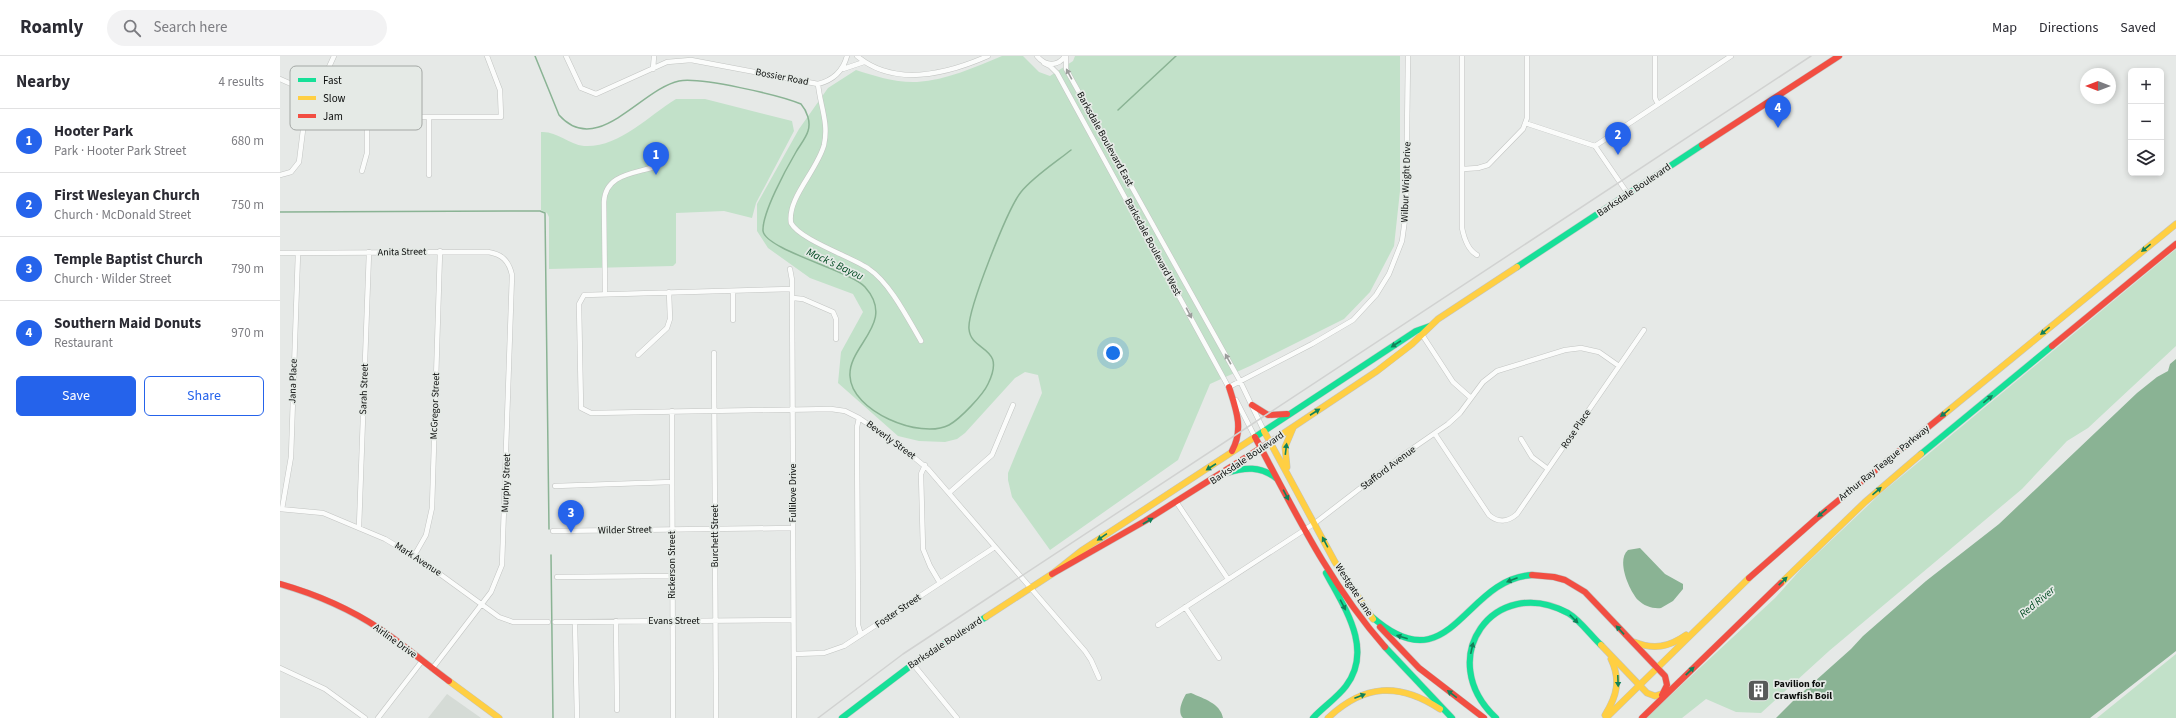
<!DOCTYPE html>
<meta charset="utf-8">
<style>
body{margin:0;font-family:"Source Sans 3",sans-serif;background:#f2f2f3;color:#2b2b33}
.controls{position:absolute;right:12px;top:12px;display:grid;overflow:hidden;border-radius:6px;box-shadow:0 2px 6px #0003}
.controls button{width:36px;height:36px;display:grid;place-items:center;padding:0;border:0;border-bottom:1px solid #e1e1e2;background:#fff;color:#2b2b33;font:20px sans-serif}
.compass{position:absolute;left:1800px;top:12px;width:36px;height:36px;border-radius:50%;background:#fff;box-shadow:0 2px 6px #0003;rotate:270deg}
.you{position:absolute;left:833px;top:297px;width:14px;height:14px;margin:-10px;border:3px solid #fff;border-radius:50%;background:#1a73e8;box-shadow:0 0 0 6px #1a73e833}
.badge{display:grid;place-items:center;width:26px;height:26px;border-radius:50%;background:#2563eb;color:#fff;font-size:13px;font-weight:700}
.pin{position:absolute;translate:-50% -33px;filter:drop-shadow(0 1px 2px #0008)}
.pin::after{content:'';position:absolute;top:21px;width:14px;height:12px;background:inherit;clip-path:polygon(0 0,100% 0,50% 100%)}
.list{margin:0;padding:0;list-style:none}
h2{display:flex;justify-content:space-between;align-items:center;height:52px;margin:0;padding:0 16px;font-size:17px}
h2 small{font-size:13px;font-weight:400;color:#7c7c81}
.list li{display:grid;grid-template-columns:26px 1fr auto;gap:12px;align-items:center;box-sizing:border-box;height:64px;padding:0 16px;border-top:1px solid #e1e1e2}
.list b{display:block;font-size:15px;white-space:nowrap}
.list p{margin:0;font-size:13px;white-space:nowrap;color:#7c7c81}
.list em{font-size:13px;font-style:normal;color:#7c7c81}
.actions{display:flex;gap:8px;padding:12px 16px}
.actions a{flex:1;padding:9px 0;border:1px solid #2563eb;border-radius:6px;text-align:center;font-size:14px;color:#2563eb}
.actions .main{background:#2563eb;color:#fff}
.icon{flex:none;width:22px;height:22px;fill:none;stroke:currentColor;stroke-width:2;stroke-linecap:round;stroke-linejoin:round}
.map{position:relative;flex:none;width:1896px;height:662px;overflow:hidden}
header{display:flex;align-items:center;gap:24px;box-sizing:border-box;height:56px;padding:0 20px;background:#fff;border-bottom:1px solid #e1e1e2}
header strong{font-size:19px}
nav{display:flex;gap:22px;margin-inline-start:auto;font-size:14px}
.search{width:280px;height:36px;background:#f2f2f3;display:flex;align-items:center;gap:10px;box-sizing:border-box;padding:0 14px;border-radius:22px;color:#7c7c81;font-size:15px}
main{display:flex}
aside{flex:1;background:#fff}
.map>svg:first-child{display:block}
.built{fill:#d5dbd6}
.green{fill:#c2e1c9}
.water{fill:#8ab394}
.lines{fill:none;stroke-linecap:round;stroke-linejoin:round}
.stream{stroke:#8ab394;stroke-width:1.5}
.street-casing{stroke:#c2c4c2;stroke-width:5.5}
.fast-casing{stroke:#c2c4c2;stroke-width:7}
.slow-casing{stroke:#c2c4c2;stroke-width:7}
.jam-casing{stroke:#c2c4c2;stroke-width:7}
.street{stroke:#fbfcfb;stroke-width:4.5}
.fast{stroke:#16e098;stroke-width:6}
.slow{stroke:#ffcf43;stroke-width:6}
.jam{stroke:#f24e42;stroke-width:6}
.rail{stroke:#d1d2d1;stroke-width:1.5}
.oneway{fill:#9b9c9b}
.oneway2{fill:#118159}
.labels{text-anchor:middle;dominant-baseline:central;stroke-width:3.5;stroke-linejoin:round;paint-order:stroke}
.street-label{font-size:10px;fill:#0b0d0c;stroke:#e5eae6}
.poi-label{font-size:10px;font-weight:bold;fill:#0b0d0c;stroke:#e5eae6;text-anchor:start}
.water-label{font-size:11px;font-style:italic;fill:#014a21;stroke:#e5eae6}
.key{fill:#e5eae6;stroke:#a4a8a5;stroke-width:1}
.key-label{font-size:11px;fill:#0b0d0c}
</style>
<header>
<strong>Roamly</strong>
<div class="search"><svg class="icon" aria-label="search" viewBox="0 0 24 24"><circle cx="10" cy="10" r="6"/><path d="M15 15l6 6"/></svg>Search here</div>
<nav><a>Map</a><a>Directions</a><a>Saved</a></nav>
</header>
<main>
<aside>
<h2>Nearby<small>4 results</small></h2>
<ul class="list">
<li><span class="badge">1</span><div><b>Hooter Park</b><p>Park · Hooter Park Street</p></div><em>680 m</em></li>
<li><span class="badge">2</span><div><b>First Wesleyan Church</b><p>Church · McDonald Street</p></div><em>750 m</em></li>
<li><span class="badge">3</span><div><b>Temple Baptist Church</b><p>Church · Wilder Street</p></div><em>790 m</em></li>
<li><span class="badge">4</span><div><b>Southern Maid Donuts</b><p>Restaurant</p></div><em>970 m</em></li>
</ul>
<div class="actions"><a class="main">Save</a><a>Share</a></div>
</aside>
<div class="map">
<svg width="1896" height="662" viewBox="0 0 1896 662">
<rect width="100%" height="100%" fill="#e6e9e7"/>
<path class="built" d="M167 638 201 662H148Z"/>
<path class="green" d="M722 0H743L759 16 770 20 793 5 795 0H1120V135L1114 190 1090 236 1064 263 970 310 930 328 898 404 770 494 732 441 728 424V417L737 395 762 337 758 319 745 316 735 322 685 377 677 383 665 386 639 385 618 380 558 327 561 296 583 256 573 238 530 222 488 192 477 175V148L519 73 548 32 576 14C595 20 616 27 637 26 667 24 695 11 722 0Z
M396 43H425L512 65 514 75 476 147 472 162 444 155 396 157V207L393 210 269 213V161L267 157 261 154V76C277 75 288 88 304 90 339 92 368 60 396 43Z
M1896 193V290L1808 372 1787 385 1742 433 1549 595 1481 657 1456 656 1426 643 1402 662H1366L1495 542 1522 512 1600 438Z
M1896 598V662H1817Z"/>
<path class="water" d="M1896 303V595L1810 662H1496L1515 643 1571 593 1583 580 1646 525 1719 468 1857 337 1877 321 1888 315 1890 308Z
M1360 492 1385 518 1403 528V533L1393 545 1381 552C1373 553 1364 550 1358 544 1349 534 1336 504 1348 494Z
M911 637C924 643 940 647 943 662H903C897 656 902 645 906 638Z"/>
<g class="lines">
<path class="stream" d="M255 0 279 59C317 102 361 33 399 25 420 21 500 39 521 48 527 55 531 66 528 75 526 82 520 89 516 96 506 113 482 157 483 175 486 194 571 215 585 231 617 267 568 289 570 320 571 355 640 384 669 369 680 363 703 339 708 328 727 289 691 297 689 273 687 255 728 152 741 136 753 121 776 106 791 94
M838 54 896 0
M0 156 260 155 265 157 269 473
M271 499 273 662"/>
<defs>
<path id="street" d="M286 0 301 32 316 38 387 6 411 4 538 28C554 24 563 15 567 0
M577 0C615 32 667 18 708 0
M757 0C765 10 778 11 785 0
M786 0V13L960 325 984 375
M1182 0V172C1184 182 1188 194 1197 199
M1375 0V42L1378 48
M764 7 770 10 777 17 949 332
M373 13 374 0
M563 13 584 6
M0 23 87 61H221L220 34 207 0
M538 28C540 49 549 67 544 89 537 115 507 142 511 167 520 184 572 201 589 213 610 227 628 263 641 285
M149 62V119
M1245 67 1315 90 1348 138
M1315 90 1451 0
M1183 113 1198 112 1208 109 1243 73 1247 62V0
M82 115 87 97V61
M0 119 11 116 19 106 24 66 54 0
M0 197 208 196C222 198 229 205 232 219L222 509 211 536 152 613
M510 213 512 224 514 662
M512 233 304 239 299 248 301 352 311 357 551 353 565 355 579 362 619 389 648 413 805 595 811 604 819 622
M453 235V264
M325 237 324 146C325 120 350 118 371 112
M513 242 523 243 553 256 556 263V283
M1141 277 1173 326 1191 342
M434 297 436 662
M358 299 387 272 390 263 389 236
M949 331 1032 288 1073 264 1096 239 1109 218 1122 185 1126 156 1128 0
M956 344 975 381
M392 355 393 662
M579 362 577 371 578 569 581 579
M1155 378 1209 459C1218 467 1228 466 1237 458L1364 274
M1241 383 1252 401 1268 413
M645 409 641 418 643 493 650 510 660 527
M275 430 392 426
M670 436 712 399 733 349
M897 447 948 523
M0 453 43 457 105 483 142 505 219 561 233 566H268
M2 453 11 401 18 197
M79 471 89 196
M273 475 513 472
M134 500 146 479 152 452 160 195
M277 521 393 520
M905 551 939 602
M336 565 337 654
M275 566 513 564
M295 566 297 662
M878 569 1035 467 1126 397 1168 368 1180 357 1203 326 1217 315 1285 294 1301 292 1319 296 1339 310
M514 598 544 597 564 590 715 491
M633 608 677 662
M0 612 45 633 85 662
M98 662 142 605"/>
<path id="fast" d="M1237 211 1422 89
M975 381 1136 275 1150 270
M1641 398 1772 290
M947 417C965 411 980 410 996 422
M1091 560C1171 631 1183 523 1252 519
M1105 591 1172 662
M562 662 633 608 706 561
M1033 662C1043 651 1057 642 1066 630 1094 593 1064 551 1046 517
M1216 662C1153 603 1214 517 1288 557 1300 564 1311 580 1321 589"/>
<path id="slow" d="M1663 359 1896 168
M984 375 1055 506 1093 563
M995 383 1097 315 1132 288 1158 263 1237 211
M1007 411 1005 391 1013 372
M1501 527 1585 446 1641 398
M706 561 772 518 801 495 975 381
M1354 586C1374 594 1389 591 1406 579
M1321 589 1367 637 1375 640 1384 637
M169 625 219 662
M1325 659C1337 640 1341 624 1331 603
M1048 662C1084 628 1119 626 1160 653
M1326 662 1469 522"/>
<path id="jam" d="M1422 89 1559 0
M1772 290 1896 188
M949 331C956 353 964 373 952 395
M972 349 988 359 1007 358
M975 381C1014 454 1050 529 1105 591
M772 518 865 465 995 383
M1252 519 1274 521 1285 524 1305 536 1385 620 1387 629 1382 639
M1469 522 1537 462 1663 359
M0 528C35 538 70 553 100 573 124 589 146 608 169 625
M1100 571 1139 612 1204 662
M1362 662 1501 527"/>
</defs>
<use href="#street" class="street-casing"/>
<use href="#fast" class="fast-casing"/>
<use href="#slow" class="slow-casing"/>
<use href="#jam" class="jam-casing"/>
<use href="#street" class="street"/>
<use href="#fast" class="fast"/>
<use href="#slow" class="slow"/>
<use href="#jam" class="jam"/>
<path class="rail" d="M538 662 623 598 1531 0"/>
</g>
<defs><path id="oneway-solid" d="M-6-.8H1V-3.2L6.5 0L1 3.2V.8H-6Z"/></defs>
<g class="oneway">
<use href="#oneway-solid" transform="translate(789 18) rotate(-118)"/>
<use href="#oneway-solid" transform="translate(909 257) rotate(62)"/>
<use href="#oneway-solid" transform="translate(948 303) rotate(-119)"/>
</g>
<g class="oneway2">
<use href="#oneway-solid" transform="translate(1866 192) rotate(141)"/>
<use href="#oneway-solid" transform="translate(1765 275) rotate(141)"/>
<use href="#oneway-solid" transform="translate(1116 288) rotate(147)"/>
<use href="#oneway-solid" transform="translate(1708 343) rotate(-39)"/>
<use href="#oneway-solid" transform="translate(1035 356) rotate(-33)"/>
<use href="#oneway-solid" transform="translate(1665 357) rotate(141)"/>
<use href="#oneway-solid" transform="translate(1006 393) rotate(-83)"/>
<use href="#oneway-solid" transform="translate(931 411) rotate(147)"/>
<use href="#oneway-solid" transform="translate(1597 435) rotate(-41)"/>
<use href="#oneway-solid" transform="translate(1006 439) rotate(62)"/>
<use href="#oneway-solid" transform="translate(1542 457) rotate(140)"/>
<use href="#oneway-solid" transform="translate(868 465) rotate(-30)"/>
<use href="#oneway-solid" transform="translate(822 481) rotate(146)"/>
<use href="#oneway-solid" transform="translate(1045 486) rotate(-118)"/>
<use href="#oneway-solid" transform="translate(1232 524) rotate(159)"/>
<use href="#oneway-solid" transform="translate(1503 525) rotate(-44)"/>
<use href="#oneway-solid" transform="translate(1063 549) rotate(62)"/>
<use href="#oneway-solid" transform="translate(1294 563) rotate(45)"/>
<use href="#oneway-solid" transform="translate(1340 574) rotate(-133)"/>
<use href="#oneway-solid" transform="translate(1122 581) rotate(-162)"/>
<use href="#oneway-solid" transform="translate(1192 592) rotate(-77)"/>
<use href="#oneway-solid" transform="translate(1410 615) rotate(-44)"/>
<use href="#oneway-solid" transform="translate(1338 625) rotate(88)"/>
<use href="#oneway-solid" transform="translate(1172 638) rotate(-143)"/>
<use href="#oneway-solid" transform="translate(1080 640) rotate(-21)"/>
</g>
<defs>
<symbol id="building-square" viewBox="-11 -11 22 22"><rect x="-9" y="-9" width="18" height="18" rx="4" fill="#585a59" stroke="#e5eae6"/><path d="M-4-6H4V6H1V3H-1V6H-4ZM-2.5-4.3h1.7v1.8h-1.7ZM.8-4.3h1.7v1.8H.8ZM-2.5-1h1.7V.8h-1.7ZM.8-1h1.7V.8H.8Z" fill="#fff"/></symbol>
</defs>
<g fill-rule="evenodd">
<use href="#building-square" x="1466" y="622" width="25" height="25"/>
</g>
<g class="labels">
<g class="street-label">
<text transform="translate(502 21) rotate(11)">Bossier Road</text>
<text transform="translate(825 83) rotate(61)">Barksdale Boulevard East</text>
<text transform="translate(1126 126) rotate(-88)">Wilbur Wright Drive</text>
<text transform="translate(1354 134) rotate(-34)">Barksdale Boulevard</text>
<text transform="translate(873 191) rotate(62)">Barksdale Boulevard West</text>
<text transform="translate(122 196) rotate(-1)">Anita Street</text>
<text transform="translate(13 325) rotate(-88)">Jana Place</text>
<text transform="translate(84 333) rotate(-88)">Sarah Street</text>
<text transform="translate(155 350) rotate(-88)">McGregor Street</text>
<text transform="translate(1296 373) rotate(-56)">Rose Place</text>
<text transform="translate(611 384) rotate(36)">Beverly Street</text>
<text transform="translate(967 402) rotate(-34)">Barksdale Boulevard</text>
<text transform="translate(1604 407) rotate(-39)">Arthur Ray Teague Parkway</text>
<text transform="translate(1108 412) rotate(-37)">Stafford Avenue</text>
<text transform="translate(226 427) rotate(-88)">Murphy Street</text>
<text transform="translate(513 437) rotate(-90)">Fullilove Drive</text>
<text transform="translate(345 474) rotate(-1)">Wilder Street</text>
<text transform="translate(435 480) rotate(-90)">Burchett Street</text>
<text transform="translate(138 503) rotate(33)">Mark Avenue</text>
<text transform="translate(392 509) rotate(-90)">Rickerson Street</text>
<text transform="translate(1074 534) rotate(57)">Westgate Lane</text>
<text transform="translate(618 555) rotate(-34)">Foster Street</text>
<text x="394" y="565">Evans Street</text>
<text transform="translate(115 585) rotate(36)">Airline Drive</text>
<text transform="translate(665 587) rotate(-33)">Barksdale Boulevard</text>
</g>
<g class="poi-label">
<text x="1494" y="628">Pavilion for<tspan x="1494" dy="12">Crawfish Boil</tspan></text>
</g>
<g class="water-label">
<text transform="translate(555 208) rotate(25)">Mack's Bayou</text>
<text transform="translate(1757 546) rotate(-39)">Red River</text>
</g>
</g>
<rect x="10" y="10" width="132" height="64" rx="6" class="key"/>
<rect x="18" y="22" width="18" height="4" fill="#16e098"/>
<rect x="18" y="40" width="18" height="4" fill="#ffcf43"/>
<rect x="18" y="58" width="18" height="4" fill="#f24e42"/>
<g class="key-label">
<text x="43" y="28">Fast</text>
<text x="43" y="46">Slow</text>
<text x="43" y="64">Jam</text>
</g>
</svg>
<div class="controls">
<button>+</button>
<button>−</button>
<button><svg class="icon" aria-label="layers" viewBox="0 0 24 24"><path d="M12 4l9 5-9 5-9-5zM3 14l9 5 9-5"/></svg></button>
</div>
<svg class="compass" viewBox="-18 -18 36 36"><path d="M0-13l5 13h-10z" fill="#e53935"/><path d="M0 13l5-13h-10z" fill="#7c7c81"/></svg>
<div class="you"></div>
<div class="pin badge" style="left:376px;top:119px">1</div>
<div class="pin badge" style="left:1338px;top:99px">2</div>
<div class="pin badge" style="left:291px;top:477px">3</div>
<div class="pin badge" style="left:1498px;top:72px">4</div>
</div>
</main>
